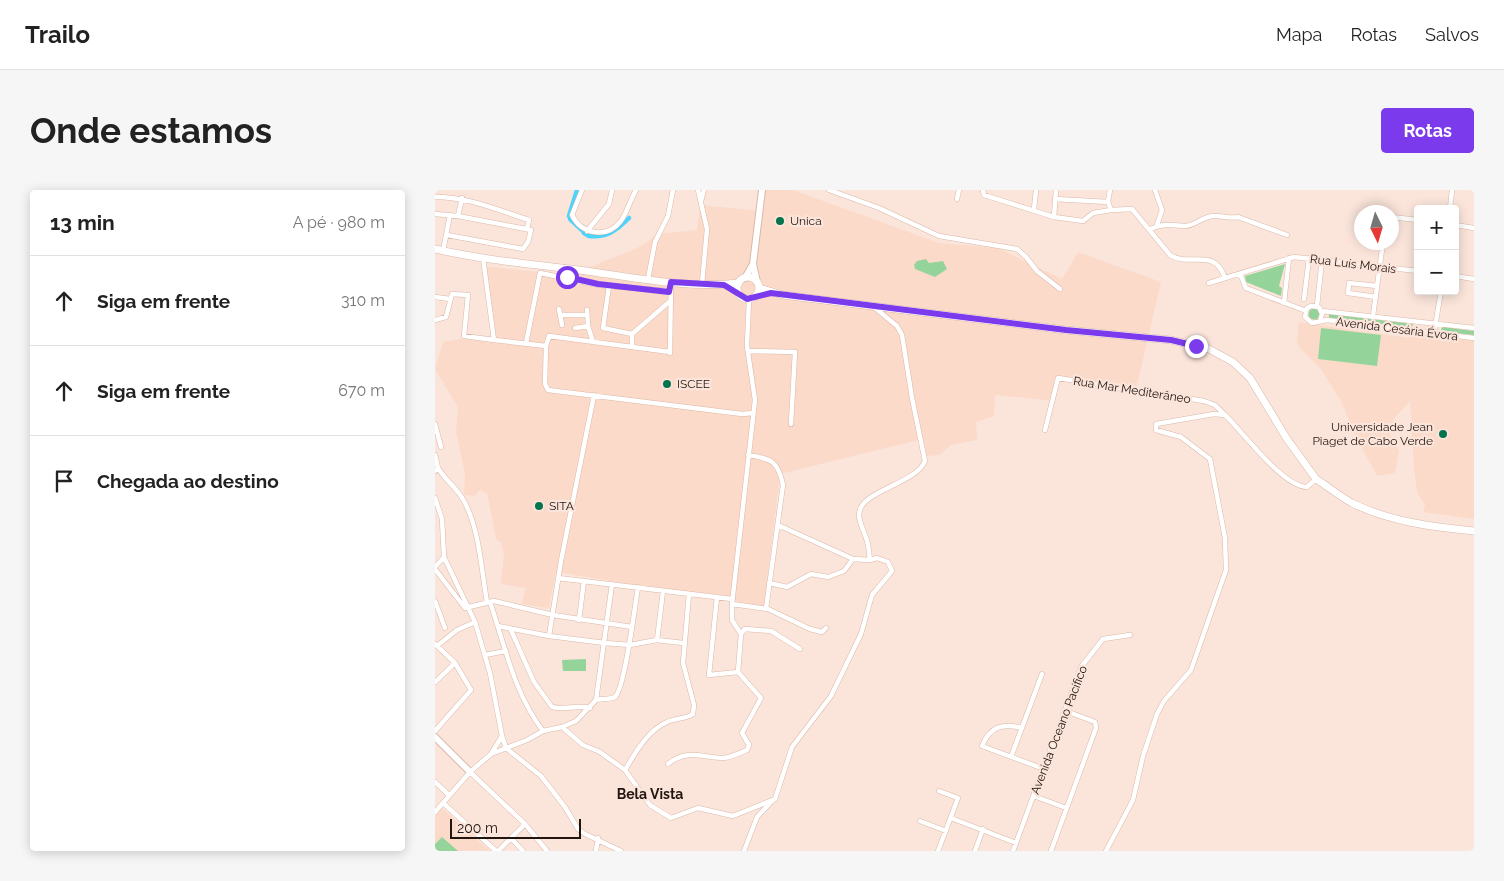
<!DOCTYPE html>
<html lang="pt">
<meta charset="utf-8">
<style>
body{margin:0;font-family:Raleway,sans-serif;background:#f6f6f6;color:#222}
.controls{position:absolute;right:15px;top:15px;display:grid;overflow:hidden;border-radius:5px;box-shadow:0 2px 12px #0003}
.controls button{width:45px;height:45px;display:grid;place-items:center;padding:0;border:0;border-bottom:1px solid #e0e0e0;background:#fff;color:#222;font:25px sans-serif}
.compass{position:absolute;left:919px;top:15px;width:45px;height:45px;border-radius:50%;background:#fff;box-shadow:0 2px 12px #0003;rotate:175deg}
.scale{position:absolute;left:15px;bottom:12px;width:131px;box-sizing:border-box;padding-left:5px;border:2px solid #21150f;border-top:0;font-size:14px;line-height:18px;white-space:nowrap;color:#21150f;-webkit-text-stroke:4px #fbe5db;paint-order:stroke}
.stop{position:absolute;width:15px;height:15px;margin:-11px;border:4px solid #7c3aed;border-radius:50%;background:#fff}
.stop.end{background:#7c3aed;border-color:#fff;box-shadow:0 1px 5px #0008}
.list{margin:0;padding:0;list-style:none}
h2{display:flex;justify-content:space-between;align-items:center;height:65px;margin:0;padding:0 20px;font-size:21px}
h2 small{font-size:16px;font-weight:400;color:#767676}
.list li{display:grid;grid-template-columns:32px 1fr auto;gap:15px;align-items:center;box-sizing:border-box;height:90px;padding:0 20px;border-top:1px solid #e0e0e0}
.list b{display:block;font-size:19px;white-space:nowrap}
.list em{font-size:16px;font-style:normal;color:#767676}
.icon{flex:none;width:28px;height:28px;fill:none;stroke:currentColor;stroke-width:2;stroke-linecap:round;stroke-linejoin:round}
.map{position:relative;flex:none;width:1039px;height:661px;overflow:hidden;border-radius:5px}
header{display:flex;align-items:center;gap:30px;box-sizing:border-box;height:70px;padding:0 25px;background:#fff;border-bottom:1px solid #e0e0e0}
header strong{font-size:24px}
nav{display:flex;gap:28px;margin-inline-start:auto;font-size:18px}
.intro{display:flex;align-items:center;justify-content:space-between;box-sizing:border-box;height:120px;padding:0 30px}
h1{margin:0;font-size:35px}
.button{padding:12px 22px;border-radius:5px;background:#7c3aed;color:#fff;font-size:18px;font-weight:700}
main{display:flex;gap:30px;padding:0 30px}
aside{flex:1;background:#fff;border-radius:5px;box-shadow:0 2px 12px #0003}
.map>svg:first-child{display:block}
.built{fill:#fcdac9}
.green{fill:#94d49b}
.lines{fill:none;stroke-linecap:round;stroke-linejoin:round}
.canal{stroke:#4cd4fc;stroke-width:4.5}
.street-casing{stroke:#dab8a7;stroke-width:5.5}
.secondary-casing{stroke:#dab8a7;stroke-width:8}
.primary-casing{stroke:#dab8a7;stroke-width:8}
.street{stroke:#fff;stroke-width:4.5}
.secondary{stroke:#fff;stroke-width:6}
.primary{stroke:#fff;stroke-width:7}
.route{stroke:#7c3aed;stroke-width:6}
.poi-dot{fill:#05734c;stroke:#fbe5db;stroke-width:2}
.labels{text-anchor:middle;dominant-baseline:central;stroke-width:4.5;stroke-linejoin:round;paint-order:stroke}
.poi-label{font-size:12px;fill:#21150f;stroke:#fbe5db;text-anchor:start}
.street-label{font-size:12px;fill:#21150f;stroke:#fbe5db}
.neighbourhood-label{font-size:14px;font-weight:bold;fill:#21150f;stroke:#fbe5db}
</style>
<header>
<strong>Trailo</strong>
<nav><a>Mapa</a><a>Rotas</a><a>Salvos</a></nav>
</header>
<div class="intro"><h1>Onde estamos</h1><a class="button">Rotas</a></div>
<main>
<aside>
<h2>13 min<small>A pé · 980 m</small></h2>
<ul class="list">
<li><svg class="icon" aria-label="ahead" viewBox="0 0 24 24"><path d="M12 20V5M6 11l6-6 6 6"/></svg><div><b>Siga em frente</b></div><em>310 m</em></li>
<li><svg class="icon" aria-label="ahead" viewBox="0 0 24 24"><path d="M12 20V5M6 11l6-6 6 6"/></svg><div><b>Siga em frente</b></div><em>670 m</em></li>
<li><svg class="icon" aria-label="arrive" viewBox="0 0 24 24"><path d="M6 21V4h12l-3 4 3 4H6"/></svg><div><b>Chegada ao destino</b></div></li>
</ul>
</aside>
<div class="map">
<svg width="1039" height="661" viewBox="0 0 1039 661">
<rect width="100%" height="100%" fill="#fbe5db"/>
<path class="built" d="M328 0H358L504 53 563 58 627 89 643 62 726 92 700 204 625 190 620 211 560 205 559 226 541 232 542 250 516 255 505 265 492 266 488 249 345 284 329 416 121 382 114 418 87 414 90 398 66 394 69 365 66 353 61 349 52 303 45 300 39 306 29 305 30 284 21 242 23 217 0 179 8 152 25 149 57 151 47 76 135 85 202 58 224 44 262 40 265 15 325 21Z
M864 132 974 148 975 142 1039 151V329L988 322 990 315 982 302 979 278 975 211 958 230 955 245 964 261 960 283 942 286 920 245 907 213 885 178 864 157 862 150Z
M7 618 55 661H0V626Z"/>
<path class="green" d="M491 69 494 73 508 71 512 79 500 87 480 79 479 75 482 71Z
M850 74 844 96 847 98 846 106 811 92 810 86Z
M873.5 124a5.5 5.5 0 1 1 11 0a5.5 5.5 0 1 1-11 0Z
M894 124 978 134 977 138 894 128Z
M1008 137 1039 141V145L1008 142 1006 139Z
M886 138 946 145 942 176 883 169Z
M151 469V481H128L127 470Z
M7 647 23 661H0V654Z"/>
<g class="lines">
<path class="canal" d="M134 26 142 0
M135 29 149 42
M149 43 154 46C172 48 182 40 194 28"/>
<defs>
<path id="street" d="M147 0 137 25C146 44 171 49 185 32 192 24 195 10 201 0
M263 0 272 39 267 94
M394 0 444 18 504 46 582 59 591 67 602 81 625 99
M548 0 549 5 619 27 648 31 658 23 676 20
M675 0 673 12 676 20 697 19 735 65C755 78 779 56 790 88
M720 0 727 20 722 35
M0 7C34 7 62 20 94 30L92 39
M522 9 524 0
M620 9 673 12
M266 11 269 0
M599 19 601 0
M1015 19 1017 0
M0 24 23 26 96 40 93 52 88 59 12 45
M23 26 27 8
M619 27 621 0
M956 27 983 30
M1020 35 1039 38
M716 39C726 33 739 35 750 36 760 36 769 25 780 26 789 26 794 29 803 27L852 45
M152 41 174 14 177 0
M8 61 15 25
M48 68 59 150 111 156 110 194 113 200 307 224 318 223
M805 84 811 98 871 121
M1020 86 1039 89
M213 89 220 52 233 26 238 0
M774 93 859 67 983 81
M174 96 168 138 197 144
M0 107 15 109
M941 107 913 103 914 93 942 96
M314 109 312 156 320 210 297 414 333 419 375 439 387 442 391 438
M869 109 874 68
M849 113 854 68
M882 116 887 70
M124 119 127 135
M152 120 153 136 158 152
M887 121 1039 138
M127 125H149
M938 126 948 52
M0 130 11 127 17 104 33 105 29 146 59 150
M885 131 887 124 884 117 876 116 872 118 870 127 877 133 892 130 1039 148
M140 138 153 136
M999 143 1006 101
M91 153 105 83 163 95 234 101
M111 156 114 146 235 162
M197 157V144L234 112
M313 161 360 162 356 234
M235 163 236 92
M0 234 6 257
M610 240 623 188 769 211 780 215 789 224
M0 265 3 278 0 281
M313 265C336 269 343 270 348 295L331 419
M3 278C10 290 23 299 29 311 45 341 46 379 52 412
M0 308 7 329 9 367 40 432 55 483 67 546 71 558 106 586 130 617 143 639 150 644 186 661
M343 335 418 369
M435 370C434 364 434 357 432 351 430 343 424 333 424 325 424 300 480 295 490 271L477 208 467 145 462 136 440 118
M0 377 9 367
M0 379 30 418 59 411 118 425 197 437
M123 388 297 409
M282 407 274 485 303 482
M0 411 10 438
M55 412C70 456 79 503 108 541
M144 430 149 391
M63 436 114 446 170 453 195 455 222 450 248 453
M75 438 99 492 117 517C130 520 142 515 155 518
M306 444 310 439 336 441 365 459
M114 446 126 371 159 205
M222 450 228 401
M0 454 20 473 36 500 0 541
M2 456 22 440 40 432
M50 465 71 461
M0 492 20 473
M161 510C166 508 175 510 180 507 190 498 200 415 203 397
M127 537 141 531 161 510 177 394
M587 538C568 533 555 536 547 556L609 579
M56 564 67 546
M576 567 607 484
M233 574C252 558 268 568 289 568 296 567 305 563 312 560L314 555 307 543 326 508 303 482 306 444 297 430V414
M190 580C200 563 213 540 232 532 240 528 251 529 258 524L259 515 248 473 254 404
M35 582 90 634 112 661
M0 592 14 605
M599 606 631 618
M8 613 61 661
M0 622 35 582 56 564 92 550 108 541 127 537 148 555 165 562 190 580 215 615 236 628 263 618 298 626 340 609 357 557 396 506 426 444 437 405 457 381 453 372 442 368 435 370 418 369 409 381 393 387 376 384 352 397 334 393
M516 628 581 653
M485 631 511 641
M76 648 88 661
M63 661 90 634
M161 661 163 648
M309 661 322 627 337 611
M503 661 523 608 504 601
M540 661 548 639
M578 661 646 477 668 449 695 445
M616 661 661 538 660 532 631 521
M671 661 698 610 708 566 722 524 729 511 756 480 791 380 790 348 775 269 746 247 721 240V234L779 224 790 225C808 242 848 297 872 297L881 289"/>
<path id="secondary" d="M310 88 318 74
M322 92 318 74 327 0
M0 547 35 582"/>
<path id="primary" d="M0 59C47 70 96 74 144 80 196 87 252 99 304 93
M302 98a11 11 0 1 1 22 0a11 11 0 1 1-22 0Z
M324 98 348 105 631 140 736 150 774 159 798 172 815 188 852 249 881 289C894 297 905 307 919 314 957 332 998 337 1039 341"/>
</defs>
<use href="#street" class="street-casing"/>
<use href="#secondary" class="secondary-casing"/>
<use href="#primary" class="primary-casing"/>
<use href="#street" class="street"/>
<use href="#secondary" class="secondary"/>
<use href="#primary" class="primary"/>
</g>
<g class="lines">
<path class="route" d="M132 87 163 94 234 102 236 92 289 95 312 109 336 103 631 140 736 150 761 156"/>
</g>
<g class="poi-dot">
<circle cx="345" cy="31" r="5"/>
<circle cx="232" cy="194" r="5"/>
<circle cx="1008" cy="244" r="5"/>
<circle cx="104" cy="316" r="5"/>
</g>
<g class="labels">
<g class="poi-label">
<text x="355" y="31">Unica</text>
<text x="242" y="194">ISCEE</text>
<text x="998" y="237" text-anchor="end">Universidade Jean<tspan x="998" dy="14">Piaget de Cabo Verde</tspan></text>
<text x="114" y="316">SITA</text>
</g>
<g class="street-label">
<text transform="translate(918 74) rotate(7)">Rua Luís Morais</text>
<text transform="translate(962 139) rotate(7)">Avenida Cesária Évora</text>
<text transform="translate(697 200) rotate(9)">Rua Mar Mediterâneo</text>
<text transform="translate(624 540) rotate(-69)">Avenida Oceano Pacífico</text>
</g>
<g class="neighbourhood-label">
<text x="215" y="604">Bela Vista</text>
</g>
</g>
</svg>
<div class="controls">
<button>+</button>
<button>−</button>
</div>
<svg class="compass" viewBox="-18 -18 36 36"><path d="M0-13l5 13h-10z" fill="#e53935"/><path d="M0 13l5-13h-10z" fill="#767676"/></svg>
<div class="scale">200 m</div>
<div class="stop" style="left:132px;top:87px"></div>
<div class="stop end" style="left:761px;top:156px"></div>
</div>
</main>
